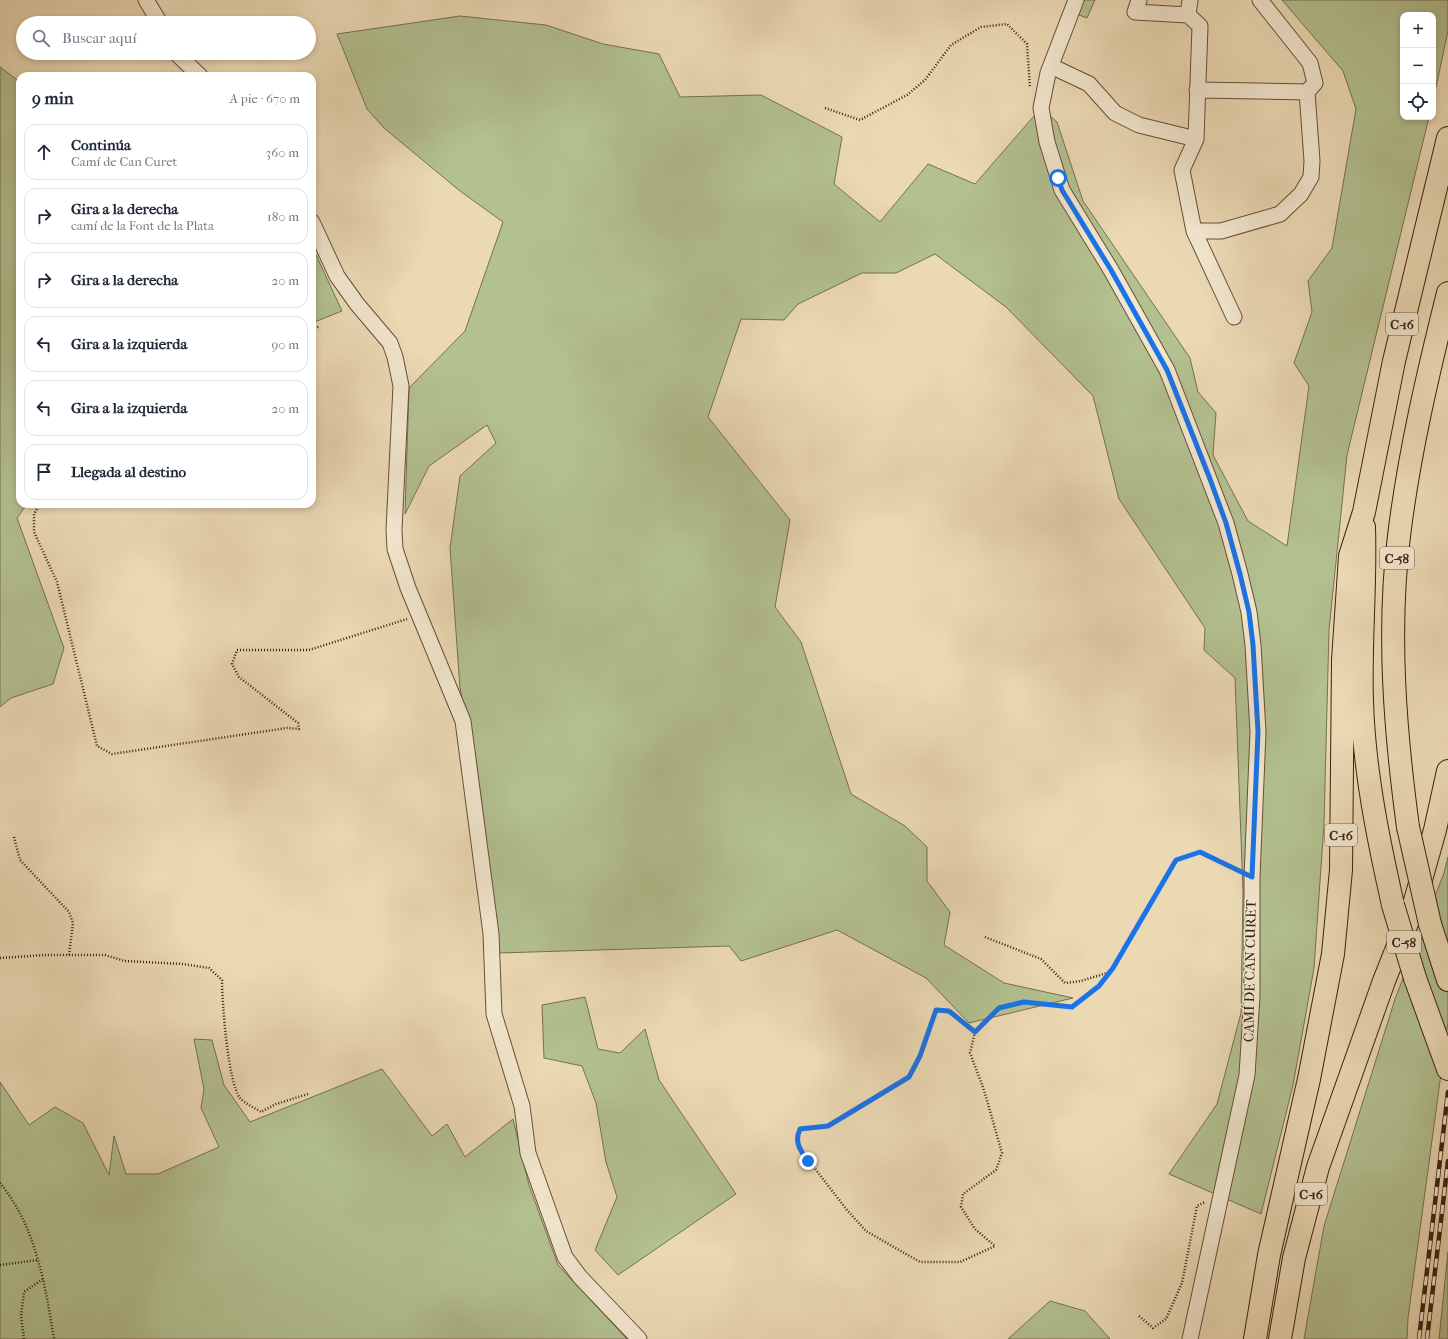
<!DOCTYPE html>
<html lang="es">
<meta charset="utf-8">
<style>
body{margin:0;font-family:"IM FELL French Canon",serif;background:#f6f6f7;color:#1f2937}
.controls{position:absolute;right:12px;top:12px;display:grid;overflow:hidden;border-radius:8px;box-shadow:0 2px 6px #0003}
.controls button{width:36px;height:36px;display:grid;place-items:center;padding:0;border:0;border-bottom:1px solid #e0e1e3;background:#fff;color:#1f2937;font:20px sans-serif}
.stop{position:absolute;width:12px;height:12px;margin:-9px;border:3px solid #1a73e8;border-radius:50%;background:#fff}
.stop.end{background:#1a73e8;border-color:#fff;box-shadow:0 1px 4px #0008}
.list{margin:0;padding:0;list-style:none}
h2{display:flex;justify-content:space-between;align-items:center;height:52px;margin:0;padding:0 16px;font-size:17px}
h2 small{font-size:13px;font-weight:400;color:#747a83}
.list li{display:grid;grid-template-columns:26px 1fr auto;gap:12px;align-items:center;box-sizing:border-box;height:56px;margin:0 8px 8px;padding:0 8px;border:1px solid #e0e1e3;border-radius:12px}
.list b{display:block;font-size:15px;white-space:nowrap}
.list p{margin:0;font-size:13px;white-space:nowrap;color:#747a83}
.list em{font-size:13px;font-style:normal;color:#747a83}
.icon{flex:none;width:22px;height:22px;fill:none;stroke:currentColor;stroke-width:2;stroke-linecap:round;stroke-linejoin:round}
.map{position:relative;flex:none;width:1448px;height:1339px;overflow:hidden}
.search{position:absolute;background:#fff;box-shadow:0 2px 6px #0003;left:16px;top:16px;width:300px;height:44px;display:flex;align-items:center;gap:10px;box-sizing:border-box;padding:0 14px;border-radius:22px;color:#747a83;font-size:15px}
.panel{position:absolute;background:#fff;box-shadow:0 2px 6px #0003;left:16px;top:72px;width:300px;height:436px;border-radius:12px}
.map>svg:first-child{display:block}
.green{fill:#b3c090;stroke:#767050}
.lines{fill:none;stroke-linecap:round;stroke-linejoin:round}
.minor-casing{stroke:#664f38;stroke-width:17}
.highway-casing{stroke:#39210f;stroke-width:24}
.path{stroke:#39210f;stroke-width:2.5;stroke-dasharray:1 2;stroke-linecap:butt}
.minor{stroke:#f2e6ce;stroke-width:15}
.highway{stroke:#ebd9b4;stroke-width:22}
.rail-casing{stroke:#39210f;stroke-width:4.5}
.rail{stroke:#f2e6ce;stroke-width:3;stroke-dasharray:9;stroke-linecap:butt}
.highway-bridge-casing{stroke:#39210f;stroke-width:24;stroke-linecap:butt}
.highway-bridge{stroke:#ebd9b4;stroke-width:22}
.route{stroke:#1a73e8;stroke-width:5}
.labels{text-anchor:middle;dominant-baseline:central;stroke-width:3;stroke-linejoin:round;paint-order:stroke}
.shield{fill:#f2e6ce;stroke:#705c48;stroke-width:1}
.shield-label{font-size:13px;font-weight:bold;fill:#39210f}
.street-label{font-size:14px;fill:#39210f;stroke:#f2e6ce}
</style>
<div class="map">
<svg width="1448" height="1339" viewBox="0 0 1448 1339">
<rect width="100%" height="100%" fill="#ebd9b4"/>
<filter id="stains"><feTurbulence type="fractalNoise" baseFrequency=".005" numOctaves="4"/><feColorMatrix values="0 0 0 0 .2 0 0 0 0 .09 0 0 0 0 .02 0 0 0 .5 -.17"/></filter>
<radialGradient id="worn" r=".72"><stop offset=".6" stop-color="#630" stop-opacity="0"/><stop offset="1" stop-color="#630" stop-opacity=".3"/></radialGradient>
<path class="green" d="M1075 0H1095L1087 18 1071 12Z
M1282 0H1448V31L1433 101V15H1403V117H1429L1347 455 1329 630 1324 824 1314 968 1293 1085 1261 1214 1169 1174 1217 1104 1241 1013 1243 892 1235 678 1204 650 1205 628 1119 499 1093 396 1006 307 935 254 896 273H862L798 304 784 320 741 319 708 417 790 520 775 607 801 642 851 794 905 826 927 847V881L950 912 944 945 1004 983 1073 998 969 1023 926 978 837 930 741 961 729 946 499 953 481 798 460 688 450 548 460 476 496 443 487 425 429 466 405 514 409 388 465 331 503 222 460 191 384 128 367 109 337 34 460 16 546 25 603 44 659 54 680 97 761 95 842 137 834 184 880 222 928 164 975 184 1041 108 1057 122 1083 201 1190 358 1198 392 1216 413 1213 455 1248 521 1287 546 1309 386 1294 363 1312 312 1308 281 1332 248 1356 109 1343 71Z
M0 67 20 82V504H27L17 518 64 648 53 684 11 698 0 707Z
M312 246 342 311 312 323Z
M1448 857V1022L1408 1318 1407 1339H1304L1324 1226 1395 999 1444 873Z
M585 997 598 1049 620 1053 645 1029 659 1080 736 1194 618 1275 595 1250 617 1197 606 1162 596 1103 582 1066 544 1058 542 1005Z
M194 1039 212 1040 224 1085 250 1122 382 1069 432 1136 447 1124 465 1157 513 1119 529 1185 558 1265 627 1339H0V1082L29 1125 55 1107 83 1123 109 1175 114 1136 126 1174H158L219 1147 201 1108 204 1089Z
M1448 1252V1339H1439Z
M1050 1301 1085 1311 1110 1339H1008Z"/>
<g class="lines">
<defs>
<path id="minor" d="M146 0 160 23
M1076 0 1048 73 1041 108 1047 142 1062 190 1111 270 1167 370 1226 523 1240 574 1249 612 1253 645 1258 732 1252 877V996L1247 1075 1190 1339
M1139 0 1135 12 1188 15
M176 53 200 76
M1051 66 1089 84 1115 113 1139 125 1196 139 1200 26 1188 15 1190 0
M1197 90 1307 92 1315 83 1310 63 1260 0
M1196 139 1182 170 1194 231H1221L1280 214 1301 194 1311 177 1312 161 1307 92
M312 222 337 276 357 304 390 343 395 357 401 386 394 530 395 549 408 588 463 721 491 934 494 1014 522 1106 528 1153 565 1257 580 1277 639 1339
M1194 231 1234 317"/>
<path id="highway" d="M1364 527C1366 585 1360 643 1362 701 1364 770 1378 838 1393 905
M1408 827C1395 731 1387 632 1399 536 1409 454 1428 373 1448 293
M1430 924 1448 980
M1415 978 1448 1069
M1255 1339 1269 1255 1309 1079 1333 954 1341 870 1343 660 1350 556 1364 512 1394 361 1448 138
M1280 1339 1294 1258 1318 1167 1384 981 1413 908 1435 830 1448 771"/>
</defs>
<use href="#minor" class="minor-casing"/>
<use href="#highway" class="highway-casing"/>
<path class="path" d="M825 108 860 120 907 95 925 80 951 45 981 27 1007 24 1027 44 1030 88
M312 330 320 326
M40 504 34 514V532L57 582 97 746 112 754 287 728 299 729 298 723 239 677 232 664 237 650H309L407 619
M14 837 20 860 69 912 73 923 69 955
M985 937 1041 959 1065 983 1081 981 1110 972
M0 958 45 955H105L125 961 183 964 209 968 222 980C222 1002 228 1083 240 1098 245 1104 255 1108 261 1112L276 1104 308 1094
M975 1032 949 1011 936 1010 920 1056 909 1077 828 1126 800 1129 797 1136 799 1148 847 1210 866 1231 920 1262H960L995 1246 975 1229 961 1207 963 1194 996 1170 1002 1153 984 1090 970 1053 975 1032 999 1008 1024 1002 1072 1007 1099 986 1113 968 1176 860 1200 852 1238 871
M0 1183C36 1227 45 1284 54 1339
M0 1265 38 1260
M1139 1316 1153 1328 1166 1319 1182 1283 1197 1206 1205 1202
M24 1339 21 1316 24 1292 43 1279"/>
<use href="#minor" class="minor"/>
<use href="#highway" class="highway"/>
<defs>
<path id="rail" d="M1419 1339 1448 1092
M1427 1339 1448 1161"/>
</defs>
<use href="#rail" class="rail-casing"/>
<use href="#rail" class="rail"/>
<defs>
<path id="highway-bridge" d="M1408 827 1430 924
M1393 905 1415 978"/>
</defs>
<use href="#highway-bridge" class="highway-bridge-casing"/>
<use href="#highway-bridge" class="highway-bridge"/>
</g>
<g class="lines">
<path class="route" d="M808 1161C800 1150 794 1142 800 1129L828 1126 909 1077 920 1056 936 1010 949 1011 975 1032 999 1008 1024 1002 1072 1007 1099 986 1113 968 1176 860 1200 852 1252 877 1258 732 1253 645 1249 612 1240 574 1226 523 1210 479 1167 370 1111 270 1062 190 1058 178"/>
</g>
<g class="labels">
<g class="shield">
<rect x="1386" y="313" width="32" height="22" rx="3"/>
<rect x="1380" y="547" width="34" height="22" rx="3"/>
<rect x="1325" y="824" width="32" height="22" rx="3"/>
<rect x="1387" y="931" width="34" height="22" rx="3"/>
<rect x="1295" y="1183" width="32" height="22" rx="3"/>
</g>
<g class="shield-label">
<text x="1402" y="324">C-16</text>
<text x="1397" y="558">C-58</text>
<text x="1341" y="835">C-16</text>
<text x="1404" y="942">C-58</text>
<text x="1311" y="1194">C-16</text>
</g>
<g class="street-label">
<text transform="translate(1250 971) rotate(-89)">CAMÍ DE CAN CURET</text>
</g>
</g>
<rect width="100%" height="100%" filter="url(#stains)"/>
<rect width="100%" height="100%" fill="url(#worn)"/>
</svg>
<div class="controls">
<button>+</button>
<button>−</button>
<button><svg class="icon" aria-label="locate" viewBox="0 0 24 24"><circle cx="12" cy="12" r="6"/><path d="M12 2v4M12 18v4M2 12h4M18 12h4"/></svg></button>
</div>
<div class="stop" style="left:1058px;top:178px"></div>
<div class="stop end" style="left:808px;top:1161px"></div>
<div class="search"><svg class="icon" aria-label="search" viewBox="0 0 24 24"><circle cx="10" cy="10" r="6"/><path d="M15 15l6 6"/></svg>Buscar aquí</div>
<section class="panel">
<h2>9 min<small>A pie · 670 m</small></h2>
<ul class="list">
<li><svg class="icon" aria-label="ahead" viewBox="0 0 24 24"><path d="M12 20V5M6 11l6-6 6 6"/></svg><div><b>Continúa</b><p>Camí de Can Curet</p></div><em>360 m</em></li>
<li><svg class="icon" aria-label="right" viewBox="0 0 24 24"><path d="M7 20v-9h11M14 6l5 5-5 5"/></svg><div><b>Gira a la derecha</b><p>camí de la Font de la Plata</p></div><em>180 m</em></li>
<li><svg class="icon" aria-label="right" viewBox="0 0 24 24"><path d="M7 20v-9h11M14 6l5 5-5 5"/></svg><div><b>Gira a la derecha</b></div><em>20 m</em></li>
<li><svg class="icon" aria-label="left" viewBox="0 0 24 24"><path d="M17 20v-9H6M10 6l-5 5 5 5"/></svg><div><b>Gira a la izquierda</b></div><em>90 m</em></li>
<li><svg class="icon" aria-label="left" viewBox="0 0 24 24"><path d="M17 20v-9H6M10 6l-5 5 5 5"/></svg><div><b>Gira a la izquierda</b></div><em>20 m</em></li>
<li><svg class="icon" aria-label="arrive" viewBox="0 0 24 24"><path d="M6 21V4h12l-3 4 3 4H6"/></svg><div><b>Llegada al destino</b></div></li>
</ul>
</section>
</div>
